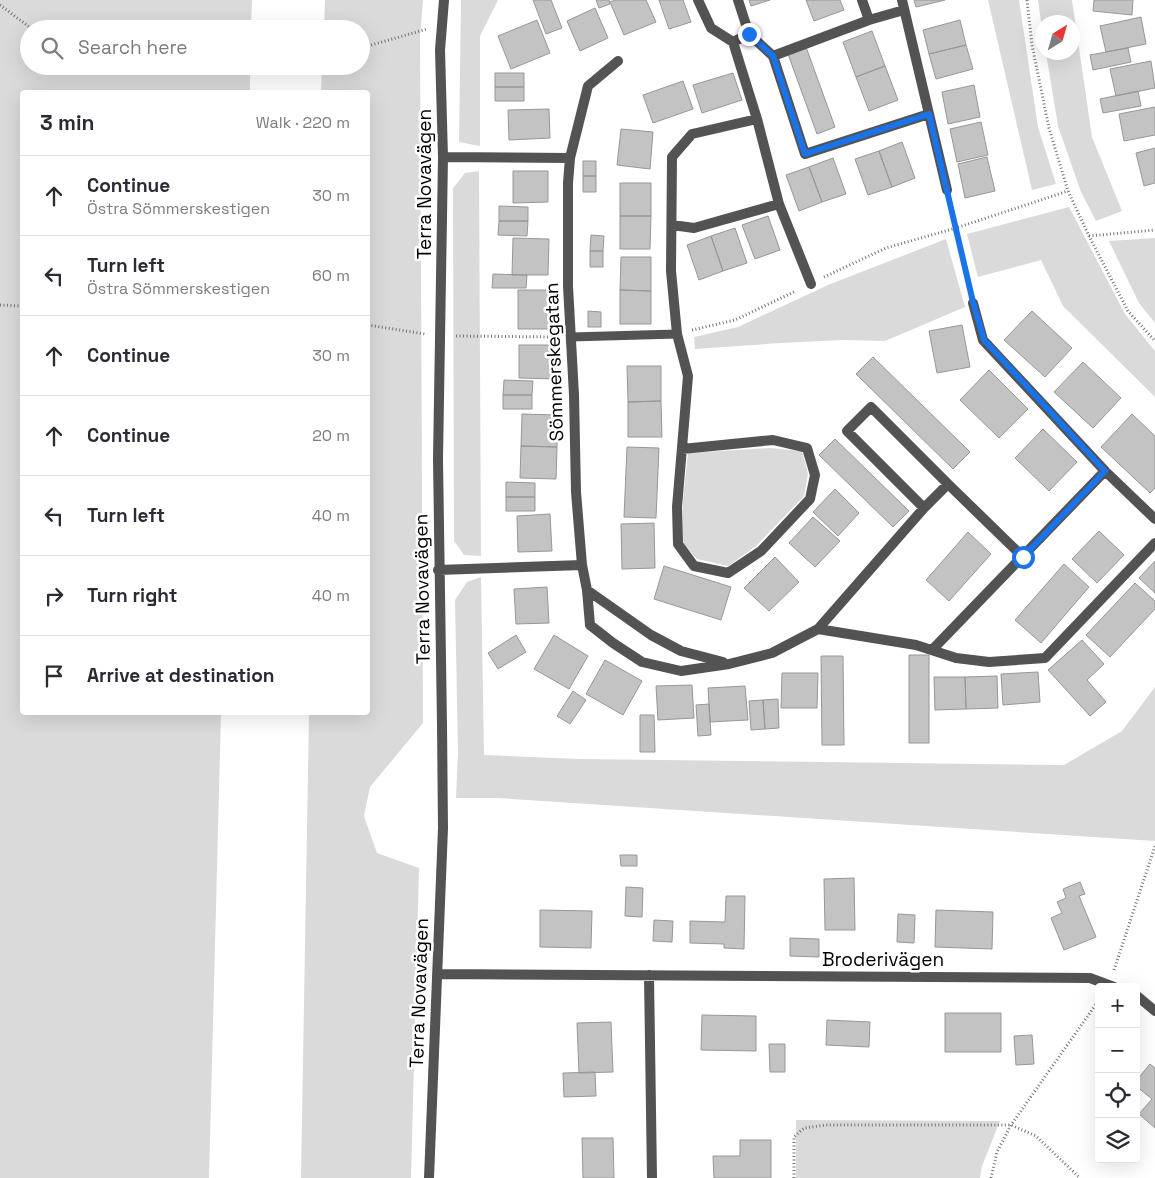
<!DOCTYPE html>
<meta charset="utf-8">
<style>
body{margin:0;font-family:"Space Grotesk",sans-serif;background:#f7f7f7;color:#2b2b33}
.controls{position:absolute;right:15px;bottom:15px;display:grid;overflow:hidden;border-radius:5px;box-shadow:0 5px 20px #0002}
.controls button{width:45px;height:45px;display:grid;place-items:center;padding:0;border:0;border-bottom:1px solid #e1e1e2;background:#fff;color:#2b2b33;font:25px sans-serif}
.compass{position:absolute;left:1035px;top:15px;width:45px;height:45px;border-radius:50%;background:#fff;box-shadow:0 5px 20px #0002;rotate:37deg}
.stop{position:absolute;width:15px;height:15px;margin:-11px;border:4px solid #1a73e8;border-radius:50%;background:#fff}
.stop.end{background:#1a73e8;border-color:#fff;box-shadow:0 1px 5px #0008}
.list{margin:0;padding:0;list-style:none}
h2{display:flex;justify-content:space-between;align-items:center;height:65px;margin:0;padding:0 20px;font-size:21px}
h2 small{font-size:16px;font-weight:400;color:#7c7c81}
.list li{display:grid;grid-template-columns:32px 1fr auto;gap:15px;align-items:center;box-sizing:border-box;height:80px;padding:0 20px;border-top:1px solid #e1e1e2}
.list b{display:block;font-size:19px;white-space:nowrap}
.list p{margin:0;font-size:16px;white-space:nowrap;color:#7c7c81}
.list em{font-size:16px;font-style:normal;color:#7c7c81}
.icon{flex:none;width:28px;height:28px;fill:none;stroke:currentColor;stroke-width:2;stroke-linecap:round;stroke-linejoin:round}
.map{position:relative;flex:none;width:1155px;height:1178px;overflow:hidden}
.search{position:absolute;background:#fff;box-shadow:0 5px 20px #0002;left:20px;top:20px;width:350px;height:55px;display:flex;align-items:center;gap:12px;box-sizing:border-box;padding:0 18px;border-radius:28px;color:#7c7c81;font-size:19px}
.panel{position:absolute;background:#fff;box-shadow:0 5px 20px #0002;left:20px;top:90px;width:350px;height:625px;border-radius:5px}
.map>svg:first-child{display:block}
.green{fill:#dadada}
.building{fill:#c3c3c3;stroke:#979797}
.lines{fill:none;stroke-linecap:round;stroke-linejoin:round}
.path{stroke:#757575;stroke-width:3;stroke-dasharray:1 2.5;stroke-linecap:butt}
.service{stroke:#535353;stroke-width:9}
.minor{stroke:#535353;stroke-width:10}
.route{stroke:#1a73e8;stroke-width:6}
.labels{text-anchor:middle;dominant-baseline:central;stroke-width:5;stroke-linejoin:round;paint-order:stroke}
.street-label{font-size:19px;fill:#000;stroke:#fff}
</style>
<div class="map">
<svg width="1155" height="1178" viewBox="0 0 1155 1178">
<rect width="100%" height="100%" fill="#fff"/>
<path class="green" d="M0 0H252L251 29H29V66H250V92H22V712L221 713 209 1178H0Z
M325 0H423L420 37 423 723 370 787 364 816 377 853 419 868 411 1178H301L309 713 368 712V92H321L322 66H361V29H324Z
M461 0H498L480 36V146L459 142Z
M988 0H1019L1038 127 1056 184 1032 190Z
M1038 0H1072L1092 137 1122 211 1096 221 1081 192 1058 126 1046 53 1072 52V22H1042V29Z
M479 171 481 556 464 555 454 541 453 188 465 173Z
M1069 207 1125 314 1155 351V397L1063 306 1041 260 978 277 967 234Z
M1155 238V323L1139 303 1109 241Z
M946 239 965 307 885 341 843 340 781 343 695 349 694 337 738 327 828 285Z
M770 448 802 451 808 474 804 496 756 546 728 566 697 559 682 542 683 500 688 453Z
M481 577 484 755 580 759 1064 765 1122 731 1155 687V841L497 798H456L458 753 455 600 467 582Z
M796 1120 1000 1121 982 1166 980 1178H796Z"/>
<path class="building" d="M533 0H551L562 28 546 34Z
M596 0H609L610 4 599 8Z
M615 0H646L656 22 624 35 610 2Z
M659 0H683L691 22 669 29Z
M749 0H770L751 6Z
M806 0H840L844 10 814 21Z
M914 0H945L916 7Z
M1094 0H1133L1132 15 1093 11Z
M595 8 608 38 580 51 567 21Z
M1141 17 1146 44 1106 52 1100 26Z
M537 20 550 53 511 69 498 36Z
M960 20 966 45 929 54 923 30Z
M872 31 885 66 856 77 843 42Z
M966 45 973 69 936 79 929 54Z
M806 47 835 127 817 134 788 54Z
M1128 48 1131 62 1093 70 1090 55Z
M1151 61 1155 88 1116 96 1110 69Z
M885 66 898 100 869 111 856 77Z
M495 73H524V87H495Z
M733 73 742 100 702 113 693 85Z
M683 81 693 109 653 123 643 95Z
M974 85 980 117 948 124 942 92Z
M495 87H524V101H495Z
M1138 91 1141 106 1103 113 1100 99Z
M1155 107V135L1124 141 1119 114Z
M549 109 550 138 509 140 508 110Z
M981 122 988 155 957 162 950 129Z
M621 129 653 132 650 169 617 165Z
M902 142 915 178 892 187 879 151Z
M1155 148V183L1144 186 1136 153Z
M879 151 892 187 868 195 855 159Z
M987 157 995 191 965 198 958 164Z
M833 158 846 194 822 202 809 167Z
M583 161H596V176H583Z
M809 167 822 202 799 211 786 175Z
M513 171H548V202L513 203Z
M583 176H596V192H583Z
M620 183H651V216H620Z
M499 206 528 207V221H499Z
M620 216H651L650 249H620Z
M768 216 780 250 755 259 742 225Z
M499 221H528L527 236 498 235Z
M735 228 747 263 723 271 711 236Z
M591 235 604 236 603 251H590Z
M711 236 723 271 699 280 687 245Z
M513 238 549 239 548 275H512Z
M590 251H603V267H590Z
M621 257H651V291L620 290Z
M493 274 527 275 526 288H492Z
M518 290H555V329H518Z
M620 290 651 291V324H620Z
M588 311 601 312V327H588Z
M1032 311 1072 348 1045 377 1004 340Z
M962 325 970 367 937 373 929 331Z
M519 345H556L555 379 519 378Z
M873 357 970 452 953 469 856 374Z
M1083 362 1121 398 1093 428 1054 392Z
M627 366H661V401L628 402Z
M989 370 1028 409 999 438 960 400Z
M504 380 533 381 532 395H503Z
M503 395H532V409H503Z
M661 401 662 437H628V402Z
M522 414 558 415 557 447 521 446Z
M1132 414 1155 436V488L1150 493 1101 447Z
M1043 429 1077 462 1049 491 1015 458Z
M835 439 909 511 893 527 819 455Z
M521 446 557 447 556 479 520 478Z
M627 447 659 448 656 518 624 517Z
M506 482 535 483V497H506Z
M835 489 859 513 838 536 813 512Z
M506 497H535V511H506Z
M550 514 552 551 518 552 517 516Z
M813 517 840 541 815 567 789 543Z
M654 523 655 568 622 569 621 524Z
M1099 531 1124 555 1097 583 1072 559Z
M968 532 991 554 949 601 926 580Z
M775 557 799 582 769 611 744 588Z
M1155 561V593L1139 578Z
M1064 564 1089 587 1041 643 1015 620Z
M664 566 731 587 721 620 654 599Z
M1135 583 1155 601V609L1110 657 1086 635Z
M547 587 549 623 516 624 514 589Z
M516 635 526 652 498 669 488 653Z
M554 635 588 656 569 689 534 669Z
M1082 640 1104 664 1087 680 1106 702 1090 716 1048 670Z
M909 655H929V743H909Z
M821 656H843L844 745H822Z
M605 660 642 681 623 715 586 694Z
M1038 672 1040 702 1003 705 1001 674Z
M782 673H818L817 708H781Z
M997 676 998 708 966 709 965 677Z
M934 677H965L966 709 935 710Z
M692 685 694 718 658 720 656 686Z
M745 686 748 720 710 722 708 688Z
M573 691 586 700 570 724 557 716Z
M778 699 779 728 765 729 763 700Z
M763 700 765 729 751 730 749 701Z
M709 704 711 735 698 736 696 705Z
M640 715H654L655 752H640Z
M620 855H637V866H621Z
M854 878 855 930H825L824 879Z
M1080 882 1085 894 1079 896 1096 937 1064 950 1051 918 1062 913 1057 902 1066 898 1063 889Z
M626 887 643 888 642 917 625 916Z
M726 896H745L744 949 724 948V944L690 943V921L725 922Z
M540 910 592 911 591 948 540 947Z
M936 910 993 912 992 949 935 947Z
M898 914 915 915 914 943 897 942Z
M654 920 673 921 672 942 653 941Z
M790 938 819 939V957L790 956Z
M945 1013H1001V1052H945Z
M702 1015 756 1016V1051L701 1050Z
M827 1020 870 1022 869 1047 826 1045Z
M611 1022 613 1072 579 1073 577 1023Z
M1032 1035 1034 1064 1016 1065 1014 1036Z
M769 1044H785V1072H770Z
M1150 1064 1155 1068V1128L1139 1114 1152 1099 1136 1086V1081Z
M595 1072 596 1096 564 1097 563 1073Z
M582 1138H613L614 1178H583Z
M740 1140H771V1178H714L713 1156H740Z"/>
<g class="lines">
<path class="path" d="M1027 0 1032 45 1049 128 1068 191 1089 236 1128 311 1155 341
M0 5 32 29
M361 48 427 29
M84 66 90 71 105 66
M951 206 970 287
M1089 236 1155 230
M824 277 886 248 956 228 1068 191
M0 305 22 306
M368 325 425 334
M692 330 735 320 796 291
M456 336 555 337
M1114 970 1155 846
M794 1178V1137L804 1128 826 1125H1011L1036 1136 1080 1178
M991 1178 997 1152 1011 1125 1099 1000"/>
<path class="service" d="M571 337 677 334"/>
<path class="minor" d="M698 0 711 28 733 42 749 34 738 0
M902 0 947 190
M869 20 904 10
M749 34 773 56 869 20 862 0
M733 42 757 119
M773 56 805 154 929 114
M618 61 588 86 570 158 568 183V286L574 395 576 492 582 565 587 590 590 625 613 643 642 662 681 671 729 664 772 653 818 629 924 508 948 484 871 407 847 431 924 508
M443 157 570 158
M779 204 811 284
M672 225 694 228 779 204 757 119 692 134 672 157 671 271 677 334 688 376 677 507 678 544 694 566 728 573 761 551 810 499 815 475 807 448 773 440 682 449
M973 303 983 340 1105 471
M948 484 1023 557
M438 570 582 565
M587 590 651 635 681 651 723 662
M818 629 916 645 956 658 989 662 1045 658 1155 543
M932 650 1105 471 1155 519
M437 974 1090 978 1114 987
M649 975 652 1178
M1136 995 1155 1011
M429 1178 443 828 442 725 438 459 443 157 440 50 444 0"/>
</g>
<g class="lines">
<path class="route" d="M749 34 773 56 805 154 929 114 973 302 984 340 1105 471 1023 557"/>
</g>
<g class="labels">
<g class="street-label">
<text transform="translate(424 184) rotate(-90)">Terra Novavägen</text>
<text transform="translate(554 362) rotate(-92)">Sömmerskegatan</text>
<text transform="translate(422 589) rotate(-91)">Terra Novavägen</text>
<text x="883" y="959">Broderivägen</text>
<text transform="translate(419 993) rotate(-88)">Terra Novavägen</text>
</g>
</g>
</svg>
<div class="controls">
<button>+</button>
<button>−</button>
<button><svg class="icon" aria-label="locate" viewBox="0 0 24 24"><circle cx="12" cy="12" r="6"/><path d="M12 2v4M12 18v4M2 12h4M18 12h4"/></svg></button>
<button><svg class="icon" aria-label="layers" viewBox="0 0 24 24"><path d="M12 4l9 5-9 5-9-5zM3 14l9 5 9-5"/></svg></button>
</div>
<svg class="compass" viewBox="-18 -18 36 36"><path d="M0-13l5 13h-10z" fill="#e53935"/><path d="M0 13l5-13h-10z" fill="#7c7c81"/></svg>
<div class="stop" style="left:1023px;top:557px"></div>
<div class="stop end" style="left:749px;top:34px"></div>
<div class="search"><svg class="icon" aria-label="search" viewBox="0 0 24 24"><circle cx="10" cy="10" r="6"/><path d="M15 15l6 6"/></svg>Search here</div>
<section class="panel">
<h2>3 min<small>Walk · 220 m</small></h2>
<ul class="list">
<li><svg class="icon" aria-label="ahead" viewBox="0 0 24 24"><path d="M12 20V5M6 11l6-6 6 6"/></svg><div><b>Continue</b><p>Östra Sömmerskestigen</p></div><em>30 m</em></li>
<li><svg class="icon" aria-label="left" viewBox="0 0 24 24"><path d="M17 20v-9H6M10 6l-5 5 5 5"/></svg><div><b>Turn left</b><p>Östra Sömmerskestigen</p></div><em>60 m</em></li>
<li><svg class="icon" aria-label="ahead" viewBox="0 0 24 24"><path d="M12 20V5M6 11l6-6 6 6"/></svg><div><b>Continue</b></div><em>30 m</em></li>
<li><svg class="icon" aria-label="ahead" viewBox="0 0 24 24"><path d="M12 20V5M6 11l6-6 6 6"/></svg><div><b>Continue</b></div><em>20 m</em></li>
<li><svg class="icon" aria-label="left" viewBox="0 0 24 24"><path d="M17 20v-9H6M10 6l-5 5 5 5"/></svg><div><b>Turn left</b></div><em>40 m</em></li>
<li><svg class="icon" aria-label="right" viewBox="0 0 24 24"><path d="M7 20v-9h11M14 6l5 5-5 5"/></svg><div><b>Turn right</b></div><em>40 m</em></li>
<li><svg class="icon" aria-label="arrive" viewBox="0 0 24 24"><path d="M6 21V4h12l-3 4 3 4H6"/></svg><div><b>Arrive at destination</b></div></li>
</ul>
</section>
</div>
